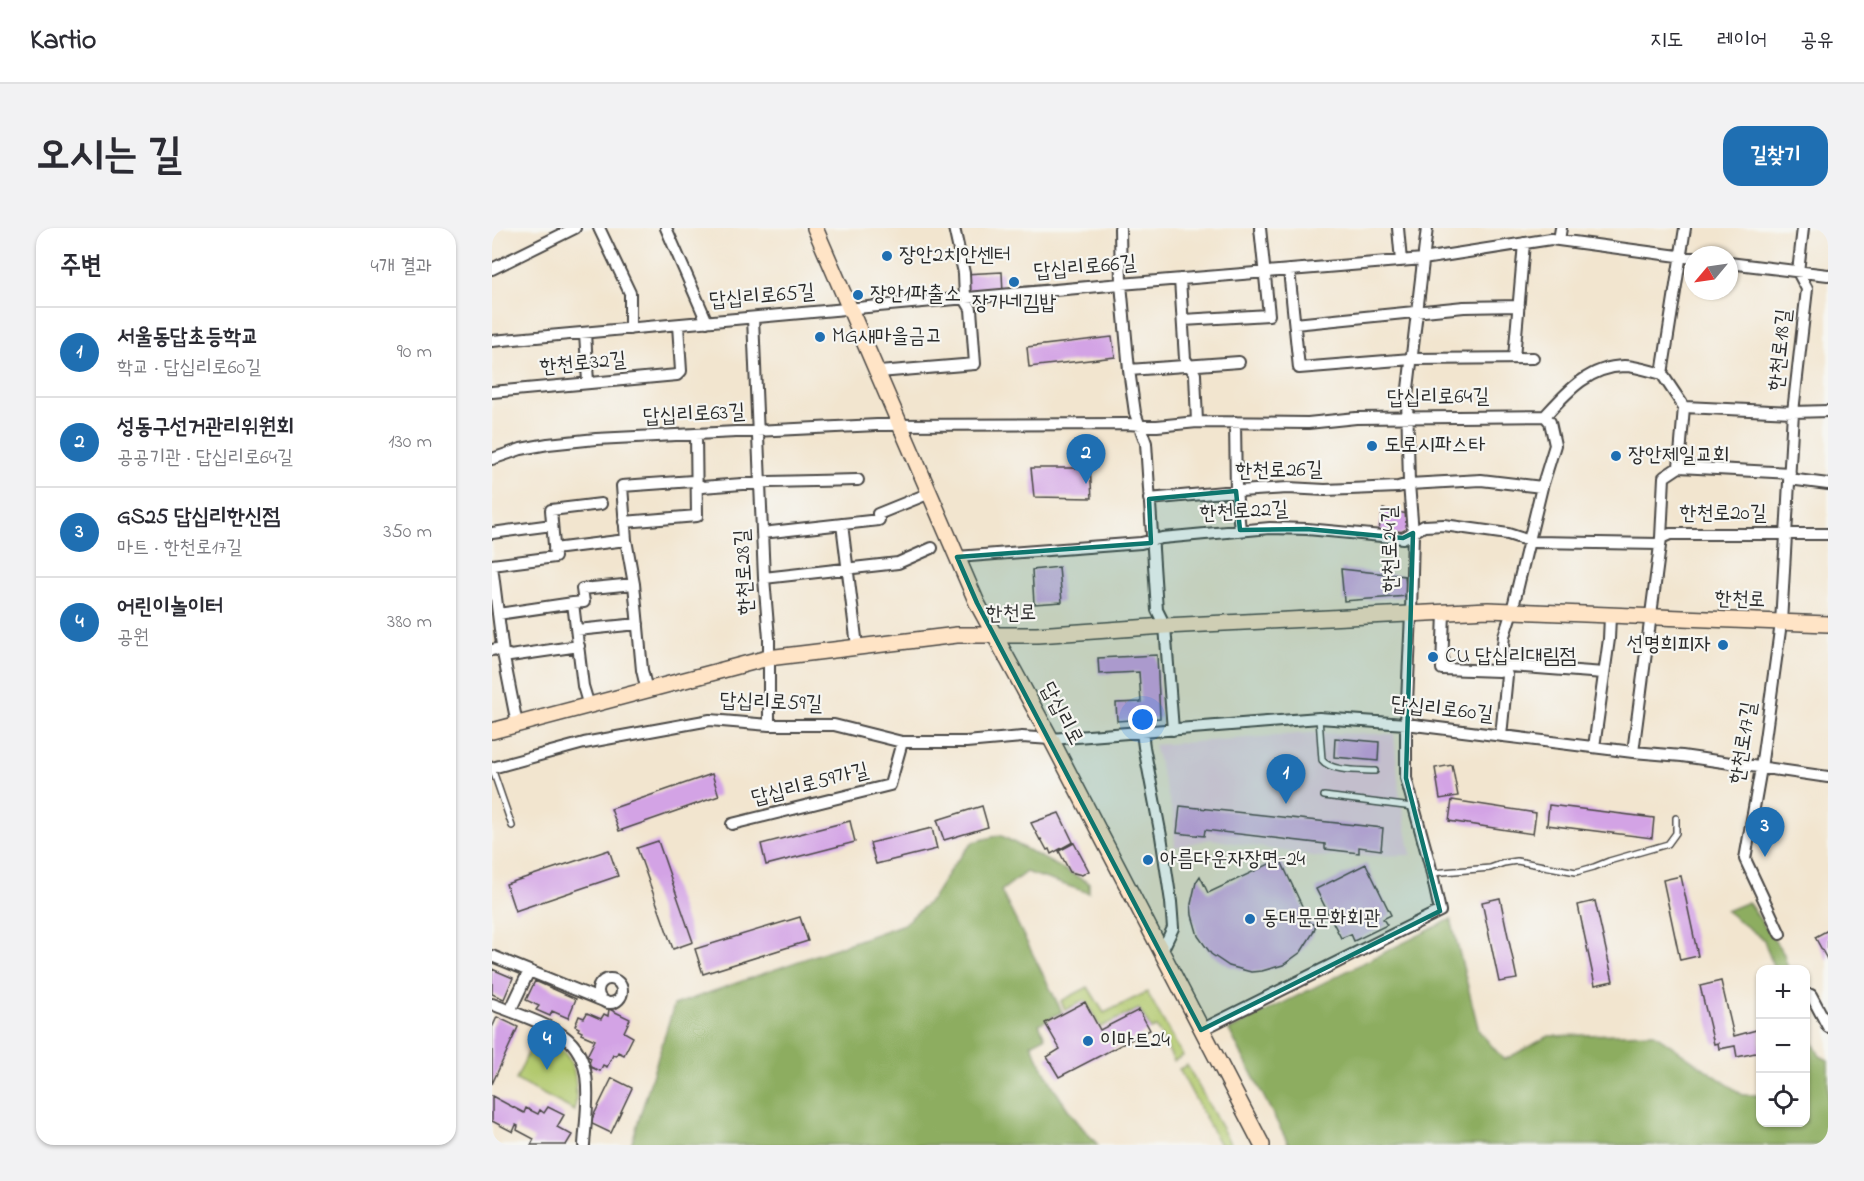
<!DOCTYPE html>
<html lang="ko">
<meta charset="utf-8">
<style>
body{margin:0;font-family:"Indie Flower","Poor Story",sans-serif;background:#f2f2f3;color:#2b2b33}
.controls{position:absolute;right:18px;bottom:18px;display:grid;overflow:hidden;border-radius:12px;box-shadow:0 2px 4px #0004}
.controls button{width:54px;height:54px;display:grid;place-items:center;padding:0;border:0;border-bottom:2px solid #e1e1e2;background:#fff;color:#2b2b33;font:30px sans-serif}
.compass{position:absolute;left:1192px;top:18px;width:54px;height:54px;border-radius:50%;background:#fff;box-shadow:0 2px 4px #0004;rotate:241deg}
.you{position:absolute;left:651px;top:492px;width:21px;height:21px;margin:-15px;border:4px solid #fff;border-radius:50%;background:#1a73e8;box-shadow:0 0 0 9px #1a73e833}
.badge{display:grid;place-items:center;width:39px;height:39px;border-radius:50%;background:#1f6fb2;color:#fff;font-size:20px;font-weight:700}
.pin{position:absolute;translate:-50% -50px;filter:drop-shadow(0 2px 3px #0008)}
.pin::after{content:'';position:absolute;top:32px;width:21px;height:18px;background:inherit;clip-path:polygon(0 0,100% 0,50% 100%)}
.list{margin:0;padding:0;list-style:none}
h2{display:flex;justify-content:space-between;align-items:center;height:78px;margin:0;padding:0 24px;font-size:26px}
h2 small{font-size:20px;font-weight:400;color:#7c7c81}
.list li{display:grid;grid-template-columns:39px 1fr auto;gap:18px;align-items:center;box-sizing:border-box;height:90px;padding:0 24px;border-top:2px solid #e1e1e2}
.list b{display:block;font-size:22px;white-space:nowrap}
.list p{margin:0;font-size:20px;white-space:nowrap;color:#7c7c81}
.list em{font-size:20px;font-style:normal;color:#7c7c81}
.icon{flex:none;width:33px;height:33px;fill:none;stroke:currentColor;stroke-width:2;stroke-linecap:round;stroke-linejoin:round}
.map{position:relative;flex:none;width:1336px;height:917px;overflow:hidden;border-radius:18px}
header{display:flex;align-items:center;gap:36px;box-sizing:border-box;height:84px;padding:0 30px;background:#fff;border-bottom:2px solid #e1e1e2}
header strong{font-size:28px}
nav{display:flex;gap:33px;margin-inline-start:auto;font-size:21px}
.intro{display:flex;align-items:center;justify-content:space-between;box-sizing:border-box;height:144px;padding:0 36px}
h1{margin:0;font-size:42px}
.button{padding:15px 27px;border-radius:18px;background:#1f6fb2;color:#fff;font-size:21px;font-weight:700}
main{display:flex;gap:36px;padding:0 36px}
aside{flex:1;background:#fff;border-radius:18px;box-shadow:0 2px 4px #0004}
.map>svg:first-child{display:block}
.built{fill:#f0d0e4}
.green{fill:#b2c96e;stroke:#6e7a4c;stroke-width:1.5}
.forest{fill:#8dad61;stroke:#5c6c46;stroke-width:1.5}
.building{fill:#d3a3e5}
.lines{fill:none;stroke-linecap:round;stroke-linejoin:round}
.lane-casing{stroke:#494744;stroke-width:8}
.street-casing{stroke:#494744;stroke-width:14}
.secondary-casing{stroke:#494744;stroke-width:18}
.lane{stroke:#fff;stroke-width:5}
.street{stroke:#fff;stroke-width:10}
.secondary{stroke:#ffe4c6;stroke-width:15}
.marked{fill:#0f766e;fill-opacity:0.2;stroke:#0f766e;stroke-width:4.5;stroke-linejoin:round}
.poi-dot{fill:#1f6fb2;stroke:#f6f6f2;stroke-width:2}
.labels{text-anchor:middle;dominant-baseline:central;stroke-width:4.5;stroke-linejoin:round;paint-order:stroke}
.poi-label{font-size:21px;fill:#2b2b2b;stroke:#f6f6f2;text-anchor:start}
.street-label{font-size:21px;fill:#2b2b2b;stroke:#f6f6f2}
</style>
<header>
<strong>Kartio</strong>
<nav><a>지도</a><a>레이어</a><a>공유</a></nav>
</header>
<div class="intro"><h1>오시는 길</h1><a class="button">길찾기</a></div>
<main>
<aside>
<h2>주변<small>4개 결과</small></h2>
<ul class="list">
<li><span class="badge">1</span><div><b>서울동답초등학교</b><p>학교 · 답십리로60길</p></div><em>90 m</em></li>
<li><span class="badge">2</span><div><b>성동구선거관리위원회</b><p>공공기관 · 답십리로64길</p></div><em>130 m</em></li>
<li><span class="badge">3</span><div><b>GS25 답십리한신점</b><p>마트 · 한천로17길</p></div><em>350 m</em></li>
<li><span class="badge">4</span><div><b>어린이놀이터</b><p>공원</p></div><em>380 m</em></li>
</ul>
</aside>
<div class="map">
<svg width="1336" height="917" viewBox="0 0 1336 917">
<rect width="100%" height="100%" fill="#f6f6f2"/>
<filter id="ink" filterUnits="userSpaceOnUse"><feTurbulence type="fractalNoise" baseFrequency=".0167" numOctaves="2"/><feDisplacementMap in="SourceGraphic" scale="12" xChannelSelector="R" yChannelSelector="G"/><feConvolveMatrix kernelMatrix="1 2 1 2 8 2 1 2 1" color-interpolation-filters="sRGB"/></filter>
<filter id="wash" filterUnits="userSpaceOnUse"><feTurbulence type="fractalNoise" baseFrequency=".008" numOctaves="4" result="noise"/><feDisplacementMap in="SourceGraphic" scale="24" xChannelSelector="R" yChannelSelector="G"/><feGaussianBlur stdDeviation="1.35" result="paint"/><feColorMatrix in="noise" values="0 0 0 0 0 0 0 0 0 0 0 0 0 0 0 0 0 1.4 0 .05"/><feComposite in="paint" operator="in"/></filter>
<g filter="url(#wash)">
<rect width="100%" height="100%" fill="#f2e5cf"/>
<path class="built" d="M819 505 902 506 907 563 919 627 827 629 719 611 683 619 682 589 662 517Z"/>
<path class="green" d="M596 759 612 785 655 764 691 828 682 833 664 799 659 801 647 781 608 799 593 772 573 782 569 773Z
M45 804C82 824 87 843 83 883L24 852Z
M695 837 739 917H728L687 841Z"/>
<path class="forest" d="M508 607 597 655V665L534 644 509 663 570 784 547 796 553 809 539 816C559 857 574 884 606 917H139L182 777 412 696 440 671 460 639 481 614Z
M1256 674 1292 726 1296 741H1282L1272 712 1234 683Z
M959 691 987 803 1012 832 1057 808 1161 805 1251 867H1268V894H1314V802L1328 828 1336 832V917H797L737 802Z"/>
<g id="blocks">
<path class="building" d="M510 44 511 67 474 71 472 46Z
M620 109 623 129 537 139 535 119Z
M539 240H598L600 270 542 269Z
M891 281 916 286 917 302 908 307 886 306Z
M567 339 570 374 542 376 540 342Z
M849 341 913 348 915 368 852 373Z
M665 427 668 490 625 493 624 475 649 474 647 444 607 446 606 430Z
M843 510 887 514 886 533 842 529Z
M960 537 966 568 948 571 943 540Z
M220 546 227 568 127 603 119 581Z
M960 572 1044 585 1041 606 957 593Z
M1057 577 1162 590 1160 610 1055 597Z
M490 578 496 599 452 612 445 592Z
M688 578 891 600 889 622 867 619V625L833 621V616L713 602 712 608 685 605Z
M567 585 581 614 559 626 557 621 555 622 549 611 548 612 539 595Z
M358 593 363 614 274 637 269 616Z
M440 600 445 621 384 636 378 615Z
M166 613 201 714 181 721 145 620Z
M582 615 597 643 590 647 578 644 567 623Z
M117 622 126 648 23 683 14 656Z
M788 631 818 695 824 697 821 705 809 724 791 737 770 743 759 744 737 738 719 726 706 708 700 687 699 676 704 654 708 648 716 665Z
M874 636 899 687 891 691 895 697 862 713 859 706 849 710 824 661Z
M1189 648 1206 728 1188 732 1171 652Z
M1008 670 1025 751 1007 754 990 674Z
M1103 673 1121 753 1103 757 1086 677Z
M308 689 316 713 211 746 203 721Z
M1336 702V733L1323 709Z
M0 741 21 750 12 771 0 766Z
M43 753 84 771 76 790 60 783 58 788 44 782 47 778 34 772Z
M1229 753 1242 808 1268 801V824L1245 829 1243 818 1227 821 1226 815 1222 816 1208 758Z
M593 774 608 802 647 782 658 802 567 849 555 829 568 821 553 795Z
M117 781 138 791 132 804 141 809 132 827 126 824 124 828 121 827 115 839 111 837 108 843 96 838 99 830 95 828 103 812 89 806 90 804 86 802 87 800 83 798 87 788 92 790 95 785 109 791 112 786 116 788Z
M5 789 26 799 0 856V800Z
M120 850 140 860 119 905 98 895Z
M0 868 32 885 34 880 46 886 48 882 52 885 56 879 72 887 65 899 80 907 74 917H39L42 911 25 902 26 898 24 897 21 904 0 893Z"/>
</g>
</g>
<g filter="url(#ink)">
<use href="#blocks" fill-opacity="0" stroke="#494744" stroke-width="1.5"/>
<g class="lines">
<defs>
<path id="lane" d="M827 490 830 532C839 544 869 542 883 543
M0 540 20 598
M832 568 921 579
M940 645 998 640 1012 635 1025 633 1084 644 1102 639 1117 633 1176 616 1184 605V590"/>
<path id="street" d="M107 0 138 65V101
M174 0 215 94
M628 0 629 56 637 142 643 185 654 215 665 382 673 398 681 502
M906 0 909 33
M1067 12 1069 0
M1237 35 1336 47
M0 41 83 0
M797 42 807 140 919 131 1041 130
M688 51 693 131 703 146 705 194
M261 90 272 350 277 410V497
M691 92 777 87 768 0
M803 96 972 79 1027 78
M93 105 96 154
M0 113 629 56 931 31 1059 11 1201 30
M1022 130 1032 15
M637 142 747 134
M387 144 483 136 479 81 473 71 472 45 462 0
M1170 146 1193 0
M0 164 185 147 189 143 186 97
M743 194 744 263 748 302
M0 231 29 221 56 216 104 211 385 197 635 196 665 198 705 194 816 195 864 190 1053 188C1075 164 1096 139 1132 138 1144 138 1158 143 1170 146L1192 179 1301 184 1336 183
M1187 239 1192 179
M1297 251 1336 256
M657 271 732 264 796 260 833 262 906 259 917 256 989 252 1050 259
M132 294 205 288 204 206
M350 296 365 418
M0 305 60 297
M270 305 387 292 386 286 438 265
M1169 310 1178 306H1336
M62 321 134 312
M465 329 649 315 670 310 778 300 815 301 911 310 932 298 952 297 1016 306 1041 314 1168 316
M0 337 63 329 59 282 109 276
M0 338 11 425 25 496
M272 350 406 335 440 320
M952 384 950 441 1007 443 1018 438 1112 445
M6 386 81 375
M85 402 146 396
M0 422 4 421 18 428 87 418
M155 463 150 442 142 356 134 312 130 258 201 253 210 259 277 254 366 252
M97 478 91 458 81 375 92 374 90 361 142 356
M650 504 652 519 669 608 679 674 681 700 669 725
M1009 508 1015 447 1009 435 1012 408 1020 383 1050 259 1063 217 1058 194 1053 188
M1102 519 1117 411 1118 388
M1141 524 1169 310 1172 249 1187 239 1298 245
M0 540 92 515 218 492 277 497H342L410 514H474L530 509 559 511 827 490 914 496 1141 524 1190 528 1336 549
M240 596 398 557 410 514
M1288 706 1253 631 1269 540 1289 395 1301 184 1315 61 1306 44 1311 0
M0 728 114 774
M106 763a12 12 0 1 1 24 0a12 12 0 1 1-24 0Z
M1319 767 1336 799
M0 776C22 785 52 794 72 808 105 832 94 882 92 917
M18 783 37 743
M709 802 948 683 938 637 914 550V496L919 386 921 305 917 256 915 169 935 0"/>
<path id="secondary" d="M323 0 485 375 559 511 770 917
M0 503 276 430 465 407H545L673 398 996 382 1336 396"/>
</defs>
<use href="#lane" class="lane-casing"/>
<use href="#street" class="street-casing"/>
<use href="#secondary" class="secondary-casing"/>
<use href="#lane" class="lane"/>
<use href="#street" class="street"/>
<use href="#secondary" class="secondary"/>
</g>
</g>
<path class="marked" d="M744 263 748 302 815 301 911 310 921 305 914 550 948 683 709 802 485 375 465 329 659 315 657 271Z"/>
<g class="poi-dot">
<circle cx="395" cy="28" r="6"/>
<circle cx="522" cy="54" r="6"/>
<circle cx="366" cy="67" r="6"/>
<circle cx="328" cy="109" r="6"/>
<circle cx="880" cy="218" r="6"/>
<circle cx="1124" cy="228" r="6"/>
<circle cx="1231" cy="417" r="6"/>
<circle cx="941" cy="429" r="6"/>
<circle cx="656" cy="632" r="6"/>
<circle cx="758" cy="691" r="6"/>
<circle cx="596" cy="813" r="6"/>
</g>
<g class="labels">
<g class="poi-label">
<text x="407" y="28">장안2치안센터</text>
<text x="378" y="67">장안1파출소</text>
<text x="522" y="76" text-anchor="middle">장가네김밥</text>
<text x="340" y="109">MG새마을금고</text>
<text x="892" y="218">도로시파스타</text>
<text x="1136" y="228">장안제일교회</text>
<text x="1219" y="417" text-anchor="end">선명희피자</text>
<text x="953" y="429">CU 답십리대림점</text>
<text x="668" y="632">아름다운자장면-24</text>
<text x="770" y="691">동대문문화회관</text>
<text x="608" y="813">이마트24</text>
</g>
<g class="street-label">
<text transform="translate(593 40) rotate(-5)">답십리로66길</text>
<text transform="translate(270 69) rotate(-5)">답십리로65길</text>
<text transform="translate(1289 122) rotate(-84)">한천로18길</text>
<text transform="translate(91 136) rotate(-5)">한천로32길</text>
<text transform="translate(946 170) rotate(-1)">답십리로64길</text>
<text transform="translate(202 187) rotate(-3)">답십리로63길</text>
<text transform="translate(787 243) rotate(-1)">한천로26길</text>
<text transform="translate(752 284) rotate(-3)">한천로22길</text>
<text x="1231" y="286">한천로20길</text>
<text transform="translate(899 321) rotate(-91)">한천로24길</text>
<text transform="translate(253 344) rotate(-93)">한천로28길</text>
<text transform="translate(1248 372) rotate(2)">한천로</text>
<text transform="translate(519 386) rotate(-1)">한천로</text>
<text transform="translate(279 475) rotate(2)">답십리로59길</text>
<text transform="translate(950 482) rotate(6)">답십리로60길</text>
<text transform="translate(569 486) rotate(62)">답십리로</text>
<text transform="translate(1252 515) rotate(-81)">한천로17길</text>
<text transform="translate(318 557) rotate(-14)">답십리로59가길</text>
</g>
</g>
</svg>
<div class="controls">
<button>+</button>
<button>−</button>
<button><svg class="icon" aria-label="locate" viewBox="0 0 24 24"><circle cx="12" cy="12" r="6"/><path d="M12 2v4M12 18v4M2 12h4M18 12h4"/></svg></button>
</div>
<svg class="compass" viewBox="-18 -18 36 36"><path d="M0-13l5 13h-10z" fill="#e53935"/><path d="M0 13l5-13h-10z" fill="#7c7c81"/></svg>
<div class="you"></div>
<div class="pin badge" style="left:794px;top:576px">1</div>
<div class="pin badge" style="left:594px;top:256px">2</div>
<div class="pin badge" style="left:1273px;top:629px">3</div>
<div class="pin badge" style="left:55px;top:842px">4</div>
</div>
</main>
